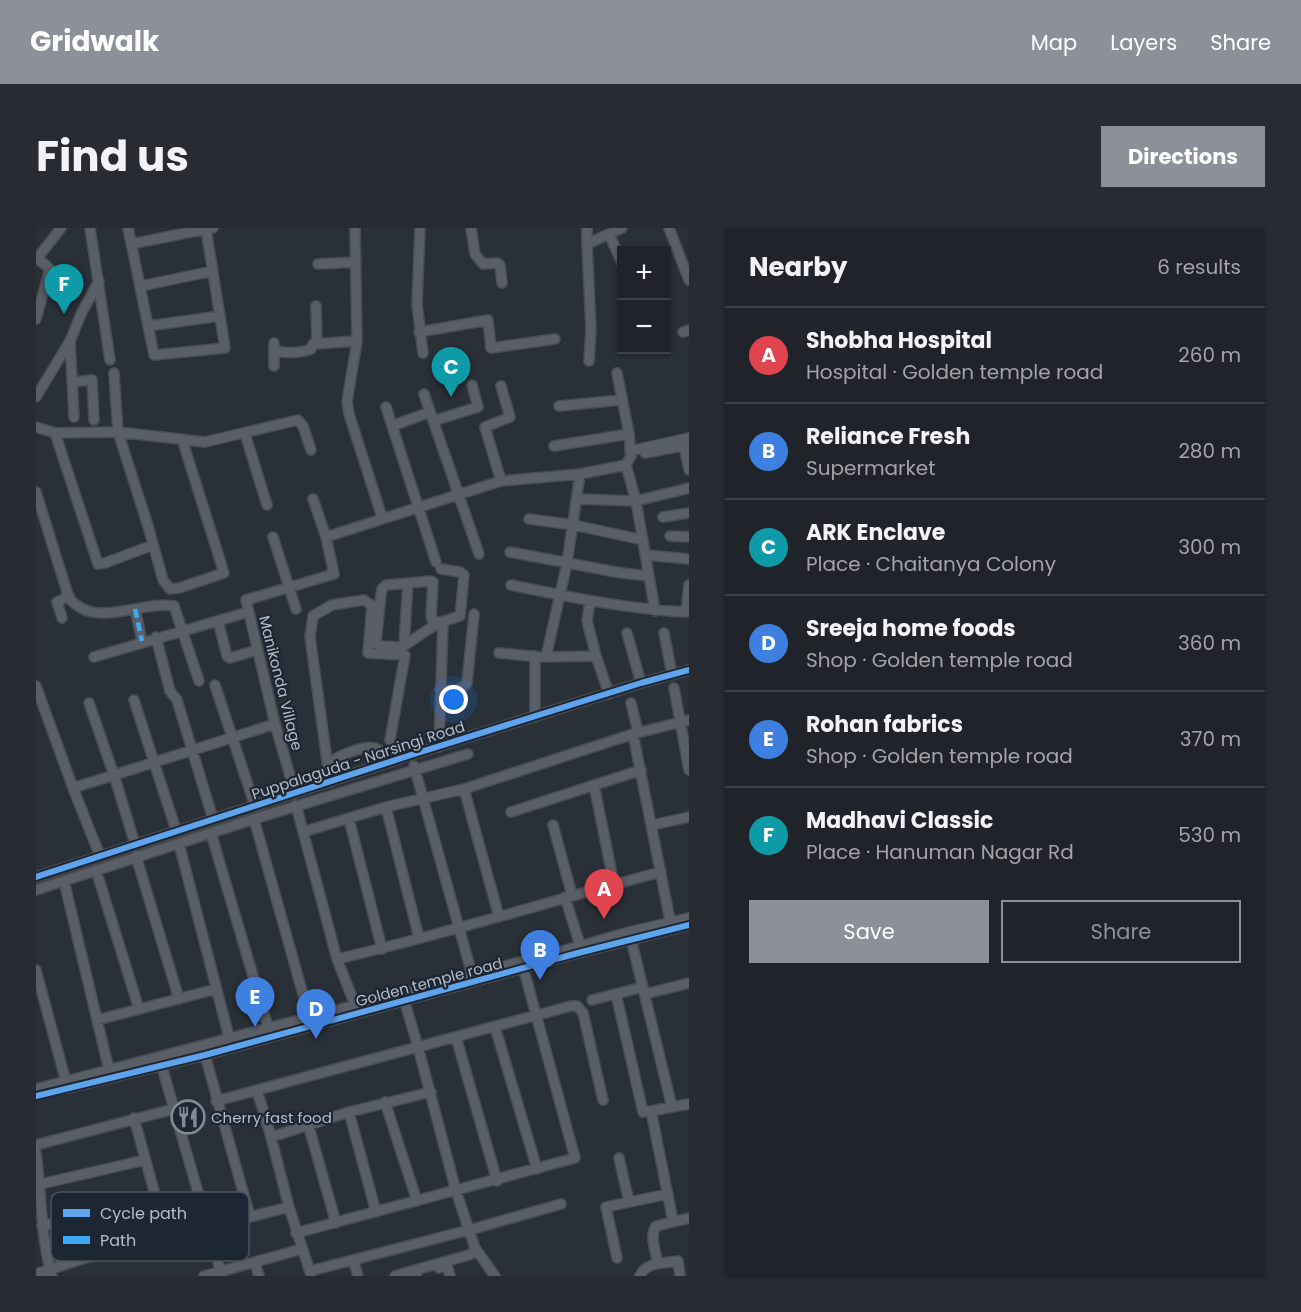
<!DOCTYPE html>
<meta charset="utf-8">
<style>
body{margin:0;font-family:Poppins,sans-serif;background:#282c32;color:#f1f3f6}
.controls{position:absolute;right:18px;top:18px;display:grid;overflow:hidden;border-radius:0px;box-shadow:0 2px 4px #0004}
.controls button{width:54px;height:54px;display:grid;place-items:center;padding:0;border:0;border-bottom:2px solid #3d4147;background:#20242a;color:#f1f3f6;font:30px sans-serif}
.you{position:absolute;left:418px;top:472px;width:21px;height:21px;margin:-15px;border:4px solid #fff;border-radius:50%;background:#1a73e8;box-shadow:0 0 0 9px #1a73e833}
.badge{display:grid;place-items:center;width:39px;height:39px;border-radius:50%;background:#8c9099;color:#fff;font-size:20px;font-weight:700}
.pin{position:absolute;translate:-50% -50px;filter:drop-shadow(0 2px 3px #0008)}
.pin::after{content:'';position:absolute;top:32px;width:21px;height:18px;background:inherit;clip-path:polygon(0 0,100% 0,50% 100%)}
.list{margin:0;padding:0;list-style:none}
h2{display:flex;justify-content:space-between;align-items:center;height:78px;margin:0;padding:0 24px;font-size:26px}
h2 small{font-size:20px;font-weight:400;color:#a2a4a8}
.list li{display:grid;grid-template-columns:39px 1fr auto;gap:18px;align-items:center;box-sizing:border-box;height:96px;padding:0 24px;border-top:2px solid #3d4147}
.list b{display:block;font-size:22px;white-space:nowrap}
.list p{margin:0;font-size:20px;white-space:nowrap;color:#a2a4a8}
.list em{font-size:20px;font-style:normal;color:#a2a4a8}
.actions{display:flex;gap:12px;padding:18px 24px}
.actions a{flex:1;padding:14px 0;border:2px solid #8c9099;border-radius:0px;text-align:center;font-size:21px;color:#8c9099}
.actions .main{background:#8c9099;color:#fff}
.map{position:relative;flex:none;width:653px;height:1048px;overflow:hidden;border-radius:0px}
header{display:flex;align-items:center;gap:36px;box-sizing:border-box;height:84px;padding:0 30px;background:#8c9099;color:#fff}
header strong{font-size:28px}
nav{display:flex;gap:33px;margin-inline-start:auto;font-size:21px}
.intro{display:flex;align-items:center;justify-content:space-between;box-sizing:border-box;height:144px;padding:0 36px}
h1{margin:0;font-size:42px}
.button{padding:15px 27px;border-radius:0px;background:#8c9099;color:#fff;font-size:21px;font-weight:700}
main{display:flex;gap:36px;padding:0 36px}
aside{flex:1;background:#20242a;border-radius:0px;box-shadow:0 2px 4px #0004}
.map>svg:first-child{display:block}
.lines{fill:none;stroke-linecap:round;stroke-linejoin:round}
.minor-tunnel{stroke:#3f454e;stroke-width:9;stroke-dasharray:9 4.5;stroke-linecap:butt}
.minor-casing{stroke:#484c53;stroke-width:12}
.minor{stroke:#5a5e66;stroke-width:9}
.quiet{stroke:#3fa9f5;stroke-width:4.5;stroke-dasharray:9 4.5;stroke-linecap:butt}
.cycleway-casing{stroke:#1d2633;stroke-width:10}
.cycleway{stroke:#60a3ed;stroke-width:6}
.labels{text-anchor:middle;dominant-baseline:central;stroke-width:4.5;stroke-linejoin:round;paint-order:stroke}
.street-label{font-size:15px;fill:#b4bcc9;stroke:#1d2633}
.poi-label{font-size:15px;fill:#b4bcc9;stroke:#1d2633;text-anchor:start}
.key{fill:#1d2633;stroke:#4a5360;stroke-width:1.5}
.key-label{font-size:16px;fill:#b4bcc9}
</style>
<header>
<strong>Gridwalk</strong>
<nav><a>Map</a><a>Layers</a><a>Share</a></nav>
</header>
<div class="intro"><h1>Find us</h1><a class="button">Directions</a></div>
<main>
<div class="map">
<svg width="653" height="1048" viewBox="0 0 653 1048">
<rect width="100%" height="100%" fill="#2a3038"/>
<g class="lines">
<path class="minor-tunnel" d="M354 512 355 523"/>
<defs>
<path id="minor" d="M54 0 74 132
M92 0 118 127 189 120 170 1 177 0
M319 0 321 113 311 174 313 186 346 289
M384 0 381 76 387 125
M435 0 439 26 447 36 461 35 464 37 466 55
M633 0 653 52
M95 16 170 1
M551 16V0
M0 32 25 0
M586 35 573 6 586 0
M282 36 320 34
M105 58 177 43
M280 78 281 116
M0 91 14 41 1 30
M112 98 184 88
M383 104 452 92 455 120 519 111
M647 104 653 102
M34 113 38 189
M238 115V122C248 126 266 125 275 121L277 116 321 113
M553 133 555 102 551 16 573 6
M238 138V122
M78 145 82 204 112 298 127 352 134 361 143 360 188 345 146 211
M37 154 56 152 58 192
M388 166 443 326
M0 169 34 113 46 84 63 53
M523 178 585 172
M350 179 400 334
M397 193 442 179 436 157
M356 198 394 184
M0 199 19 205 82 204 169 214 262 192 267 198 275 222
M19 205 62 336 69 335 117 317
M209 206 231 277
M518 218 593 206
M648 218 653 242
M594 223 653 210
M609 225 653 217
M590 237 600 273 619 383
M544 246 531 335 510 429 560 428 551 393 554 373
M465 253 544 246 590 237 595 228 593 206 581 145
M0 264 33 370C59 402 105 372 138 378L163 453
M541 271 600 273 653 260
M627 289 653 285
M493 291 538 297 607 312
M634 308 653 309
M237 309 260 381
M290 309 465 253 449 199 474 189 465 158
M474 324 585 345 613 348
M610 327 653 331
M475 357C533 369 591 381 650 384L653 357
M99 381 106 413
M26 390 21 374 33 368
M182 393 191 428 194 430 221 422
M402 395 396 391 395 388 397 354 395 353 350 357 346 361 345 366 340 415 344 418 366 419 402 395 424 388 428 347 424 344 405 341
M591 405 605 455
M628 405 636 446
M120 409 134 463 141 472 177 591
M368 417 372 355
M463 425 505 429
M560 428 573 466
M58 429 212 384
M179 457 219 578
M0 458 37 560 64 628
M638 460 653 542
M404 462C414 462 424 464 431 455L438 386
M98 472 140 602
M53 475 78 547 99 616
M595 475 602 504
M499 489V428
M597 506 635 697
M403 519 407 393
M292 537C300 528 334 513 344 523 348 526 349 531 351 535
M378 538 437 750
M294 554 274 409 277 388 296 377 328 372 336 378 332 425 369 427 354 512
M558 557 578 656
M37 560 239 496
M428 561 463 689
M259 565 239 496 210 372 298 346 290 309 277 271
M260 577 301 731 319 777
M350 579 383 710
M475 584 605 542
M313 591 346 721
M517 597 536 667
M616 597 653 589
M267 604 350 579 428 561 597 506 653 492
M175 605 232 799
M143 616 193 809
M100 628 143 771
M60 642 103 781
M0 649 375 527 605 455 653 442
M28 653 73 842
M0 662 218 591
M529 669 544 717
M595 711 636 879 653 876
M301 731C410 706 517 672 625 644
M0 742 30 854
M580 766 607 884 615 883
M609 766 653 755
M367 768 382 819 420 963 439 1020 438 1024 433 1027 379 1042 381 1048
M556 772 607 759
M273 788 218 591 432 526
M61 792 180 761
M459 799 501 941
M420 809 461 953
M169 827 214 989
M124 832 186 1048
M32 860 169 827 542 725 653 697
M0 861 526 723 593 704 653 690
M221 862 235 909 253 979 275 1047
M180 873 535 778H541L547 785 567 872
M349 874 381 973
M636 879 615 883 637 993
M313 884 340 984
M98 890 131 1010
M272 896 300 995
M235 909 313 884 395 864
M0 917 138 881
M0 925C6 966 4 1008 16 1048
M583 930 593 974
M5 956 109 932
M6 998 120 971
M260 1005 539 930 486 735
M439 1020 459 1048
M581 1030 570 979 632 966
M317 1032 322 1048
M219 1035 223 1048
M622 1036C620 1024 613 1009 620 998L653 990
M403 1040 411 1037 414 1048
M274 1043 433 1002 525 976
M0 1046 49 1030 253 979
M168 1048 266 1021
M359 1048 379 1042
M604 1048C609 1034 629 1035 642 1033L644 1048"/>
</defs>
<use href="#minor" class="minor-casing"/>
<use href="#minor" class="minor"/>
<path class="quiet" d="M99 381 106 413"/>
<defs>
<path id="cycleway" d="M0 649 375 527 605 455 653 442
M0 868 169 827 542 725 653 697"/>
</defs>
<use href="#cycleway" class="cycleway-casing"/>
<use href="#cycleway" class="cycleway"/>
</g>
<defs>
<symbol id="restaurant-ring" viewBox="-11 -11 22 22"><circle r="9.5" fill="#1d2633" stroke="#848b96" stroke-width="1.5"/><path d="M-5-6h1v4h1v-4h1v4h1v-4h1v5L-1.5 .5V6h-2V.5L-5-1ZM5-6V6H3V1.5H1.5Q1.5-4 5-6Z" fill="#848b96"/></symbol>
</defs>
<g fill-rule="evenodd">
<use href="#restaurant-ring" x="133" y="870" width="38" height="38"/>
</g>
<g class="labels">
<g class="street-label">
<text transform="translate(245 455) rotate(76)">Manikonda Village</text>
<text transform="translate(322 532) rotate(-18)">Puppalaguda - Narsingi Road</text>
<text transform="translate(393 754) rotate(-15)">Golden temple road</text>
</g>
<g class="poi-label">
<text x="175" y="889">Cherry fast food</text>
</g>
</g>
<rect x="15" y="964" width="198" height="69" rx="9" class="key"/>
<rect x="27" y="981" width="27" height="8" fill="#60a3ed"/>
<rect x="27" y="1008" width="27" height="8" fill="#3fa9f5"/>
<g class="key-label">
<text x="64" y="991">Cycle path</text>
<text x="64" y="1018">Path</text>
</g>
</svg>
<div class="controls">
<button>+</button>
<button>−</button>
</div>
<div class="you"></div>
<div class="pin badge" style="left:568px;top:691px;background:#e0444e">A</div>
<div class="pin badge" style="left:504px;top:752px;background:#3f7fe0">B</div>
<div class="pin badge" style="left:415px;top:169px;background:#0f9aa8">C</div>
<div class="pin badge" style="left:280px;top:811px;background:#3f7fe0">D</div>
<div class="pin badge" style="left:219px;top:799px;background:#3f7fe0">E</div>
<div class="pin badge" style="left:28px;top:86px;background:#0f9aa8">F</div>
</div>
<aside>
<h2>Nearby<small>6 results</small></h2>
<ul class="list">
<li><span class="badge" style="background:#e0444e">A</span><div><b>Shobha Hospital</b><p>Hospital · Golden temple road</p></div><em>260 m</em></li>
<li><span class="badge" style="background:#3f7fe0">B</span><div><b>Reliance Fresh</b><p>Supermarket</p></div><em>280 m</em></li>
<li><span class="badge" style="background:#0f9aa8">C</span><div><b>ARK Enclave</b><p>Place · Chaitanya Colony</p></div><em>300 m</em></li>
<li><span class="badge" style="background:#3f7fe0">D</span><div><b>Sreeja home foods</b><p>Shop · Golden temple road</p></div><em>360 m</em></li>
<li><span class="badge" style="background:#3f7fe0">E</span><div><b>Rohan fabrics</b><p>Shop · Golden temple road</p></div><em>370 m</em></li>
<li><span class="badge" style="background:#0f9aa8">F</span><div><b>Madhavi Classic</b><p>Place · Hanuman Nagar Rd</p></div><em>530 m</em></li>
</ul>
<div class="actions"><a class="main">Save</a><a>Share</a></div>
</aside>
</main>
